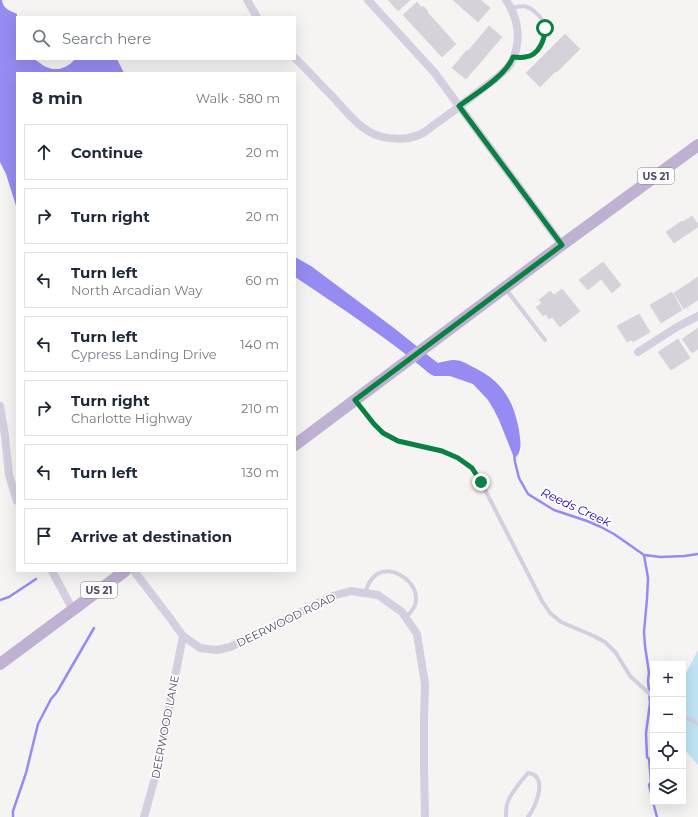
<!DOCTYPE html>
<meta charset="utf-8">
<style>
body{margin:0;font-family:Montserrat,sans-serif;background:#f2f2f3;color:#1f2937}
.controls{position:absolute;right:12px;bottom:12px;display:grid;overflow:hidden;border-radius:0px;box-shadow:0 4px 16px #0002}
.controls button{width:36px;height:36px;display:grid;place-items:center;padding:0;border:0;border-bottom:1px solid #e0e1e3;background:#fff;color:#1f2937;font:20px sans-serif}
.stop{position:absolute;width:12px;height:12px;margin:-9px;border:3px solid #0b8043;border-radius:50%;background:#fff}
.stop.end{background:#0b8043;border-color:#fff;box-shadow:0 1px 4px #0008}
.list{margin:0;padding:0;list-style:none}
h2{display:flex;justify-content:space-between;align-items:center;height:52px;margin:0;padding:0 16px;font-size:17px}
h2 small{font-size:13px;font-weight:400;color:#747a83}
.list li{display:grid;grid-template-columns:26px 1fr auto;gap:12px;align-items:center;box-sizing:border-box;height:56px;margin:0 8px 8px;padding:0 8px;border:1px solid #e0e1e3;border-radius:0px}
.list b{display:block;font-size:15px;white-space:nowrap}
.list p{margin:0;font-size:13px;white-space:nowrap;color:#747a83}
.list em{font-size:13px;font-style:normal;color:#747a83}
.icon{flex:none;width:22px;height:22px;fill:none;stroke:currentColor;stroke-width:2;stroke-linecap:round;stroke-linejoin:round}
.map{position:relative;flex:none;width:698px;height:817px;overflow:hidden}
.search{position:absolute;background:#fff;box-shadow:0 4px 16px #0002;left:16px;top:16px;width:280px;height:44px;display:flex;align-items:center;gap:10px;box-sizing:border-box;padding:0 14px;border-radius:0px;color:#747a83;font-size:15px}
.panel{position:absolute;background:#fff;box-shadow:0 4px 16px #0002;left:16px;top:72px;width:280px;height:500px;border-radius:0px}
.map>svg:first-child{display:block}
.green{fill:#c0e4f3}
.water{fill:#968bf2}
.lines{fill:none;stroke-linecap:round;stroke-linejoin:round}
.stream{stroke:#968bf2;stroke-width:2.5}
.building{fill:#d7d1da;stroke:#dbd6de}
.service{stroke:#d5cedf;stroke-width:4}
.minor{stroke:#d5cedf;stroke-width:8}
.primary{stroke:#beb1d2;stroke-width:12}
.route{stroke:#0b8043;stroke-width:5}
.labels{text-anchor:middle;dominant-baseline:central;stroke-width:3.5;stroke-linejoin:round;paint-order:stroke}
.shield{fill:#fff;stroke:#868090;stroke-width:1}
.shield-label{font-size:10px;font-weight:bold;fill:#524961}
.street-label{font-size:11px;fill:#524961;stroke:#fff}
.water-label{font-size:12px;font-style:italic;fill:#1804b8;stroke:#fff}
</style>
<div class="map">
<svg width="698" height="817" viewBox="0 0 698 817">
<rect width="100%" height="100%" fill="#f5f4f2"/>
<path class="green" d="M698 650V765L683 748V679Z"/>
<path class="water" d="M0 0H2C3 9 9 10 17 14V59C22 59 28 58 33 59 37 60 41 64 44 66 55 72 67 69 75 59H117L124 73H17V209L6 174 0 162Z
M295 257 311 266 394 328 430 357 438 363C443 362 449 360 454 360 460 360 466 363 471 366 501 380 513 398 519 430 520 439 523 450 516 457L513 455 499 420 494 410 488 400 473 384 450 376H434L430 374C388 338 341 308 295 277Z"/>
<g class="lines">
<path class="stream" d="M514 453 515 462 519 478 528 494 536 499 554 510 587 521 601 527 614 534 644 555 661 557 684 556 698 554
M644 555 648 578 647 599 644 632 645 646 649 673 648 680 650 703 646 733 647 757 649 759 651 782 649 785 653 801
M0 600 9 597 36 579
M653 802 657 817
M13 817V811L26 773 38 724 51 699 57 692 94 628"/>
</g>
<path class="building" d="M388 0H410L398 11Z
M453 0H481L490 8 478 22Z
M417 2 422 8 423 6 428 11 427 12 456 44 442 57 403 15Z
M489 26 502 37 466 79 452 68 467 50 468 51Z
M565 34 580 49 557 72 556 71 540 87 526 73Z
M692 216 698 224V227L674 243 666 232 682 221 683 222Z
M603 262 621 285 612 293 601 279 588 290 579 280Z
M698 277V300L684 309 674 293Z
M562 289 580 311 560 327 552 317 549 319 546 314 543 316 536 307 542 303 539 300 550 291 554 295Z
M672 292 682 310 661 323 650 305Z
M639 314 650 332 633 342 631 340 627 342 617 326Z
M698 328V349L692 353 682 339Z
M678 339 690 358 671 370 658 352Z"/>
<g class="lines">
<path class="service" d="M512 8C517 7 522 5 527 7 531 8 533 10 535 12 540 16 544 22 545 28 546 39 539 53 528 57 524 58 518 57 513 57
M505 288 545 340
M355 400 374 424 383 433 398 441 442 451 458 458 472 468 481 482 542 601 550 613 561 622 594 636 605 642 616 653 630 676 653 697
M365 593C367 588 368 583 372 579 386 559 423 582 415 605 413 610 409 614 406 618
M683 716 698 724
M506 817C506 813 506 808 507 804 510 794 521 781 528 773 549 775 536 807 528 817"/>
<path class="minor" d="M247 0 257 17
M368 0 434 72 562 245
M295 58C308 71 320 84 333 97 346 111 360 130 379 136 392 140 408 140 421 134 428 131 434 124 441 120 455 110 468 100 482 89 492 81 504 74 511 63 522 42 519 19 506 0
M638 352 677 327 698 316
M0 406 5 436 9 475 17 501
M52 571 73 610
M134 571 170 618 183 636 200 648 217 650 230 647 261 633 329 597 351 591 378 595 402 612 417 634 425 684 424 722V763L425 817
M144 817 156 774 183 636"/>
<path class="primary" d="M295 445 559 247 698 145
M0 664 125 571"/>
</g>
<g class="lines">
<path class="route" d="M481 482 472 468 458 458 442 451 398 441 383 433 374 424 355 400 562 245 459 106C475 94 506 76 513 57 517 57 521 58 525 57 539 56 545 39 545 28"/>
</g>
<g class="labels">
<g class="shield">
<rect x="638" y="168" width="36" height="16" rx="3"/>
<rect x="81" y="582" width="36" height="16" rx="3"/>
</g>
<g class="shield-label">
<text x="656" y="176">US 21</text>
<text x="99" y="590">US 21</text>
</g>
<g class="street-label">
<text transform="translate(286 620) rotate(-26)">DEERWOOD ROAD</text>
<text transform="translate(165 727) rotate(-79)">DEERWOOD LANE</text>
</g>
<g class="water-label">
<text transform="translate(576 507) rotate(25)">Reeds Creek</text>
</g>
</g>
</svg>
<div class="controls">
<button>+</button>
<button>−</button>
<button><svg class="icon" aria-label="locate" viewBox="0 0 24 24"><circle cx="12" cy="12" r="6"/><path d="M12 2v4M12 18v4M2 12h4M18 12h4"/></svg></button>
<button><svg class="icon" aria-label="layers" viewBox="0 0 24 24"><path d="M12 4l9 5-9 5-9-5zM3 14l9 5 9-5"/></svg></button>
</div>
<div class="stop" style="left:545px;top:28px"></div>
<div class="stop end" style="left:481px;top:482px"></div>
<div class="search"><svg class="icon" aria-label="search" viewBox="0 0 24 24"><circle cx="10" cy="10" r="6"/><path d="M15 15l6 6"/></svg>Search here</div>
<section class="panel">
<h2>8 min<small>Walk · 580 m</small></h2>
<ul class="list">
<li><svg class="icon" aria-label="ahead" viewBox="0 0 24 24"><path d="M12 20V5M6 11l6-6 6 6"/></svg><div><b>Continue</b></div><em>20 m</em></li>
<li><svg class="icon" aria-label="right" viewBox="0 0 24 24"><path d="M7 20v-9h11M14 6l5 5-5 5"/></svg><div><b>Turn right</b></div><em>20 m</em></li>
<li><svg class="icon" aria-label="left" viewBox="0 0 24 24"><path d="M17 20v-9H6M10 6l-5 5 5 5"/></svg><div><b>Turn left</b><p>North Arcadian Way</p></div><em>60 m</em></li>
<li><svg class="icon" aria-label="left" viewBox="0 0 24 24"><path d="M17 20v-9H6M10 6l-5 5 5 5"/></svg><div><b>Turn left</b><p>Cypress Landing Drive</p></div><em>140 m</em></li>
<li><svg class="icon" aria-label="right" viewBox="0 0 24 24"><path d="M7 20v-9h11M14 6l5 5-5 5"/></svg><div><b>Turn right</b><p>Charlotte Highway</p></div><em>210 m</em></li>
<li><svg class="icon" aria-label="left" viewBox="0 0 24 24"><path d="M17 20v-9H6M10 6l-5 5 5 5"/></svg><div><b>Turn left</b></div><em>130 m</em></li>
<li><svg class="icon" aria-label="arrive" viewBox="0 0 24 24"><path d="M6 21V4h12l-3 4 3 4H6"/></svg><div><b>Arrive at destination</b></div></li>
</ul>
</section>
</div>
